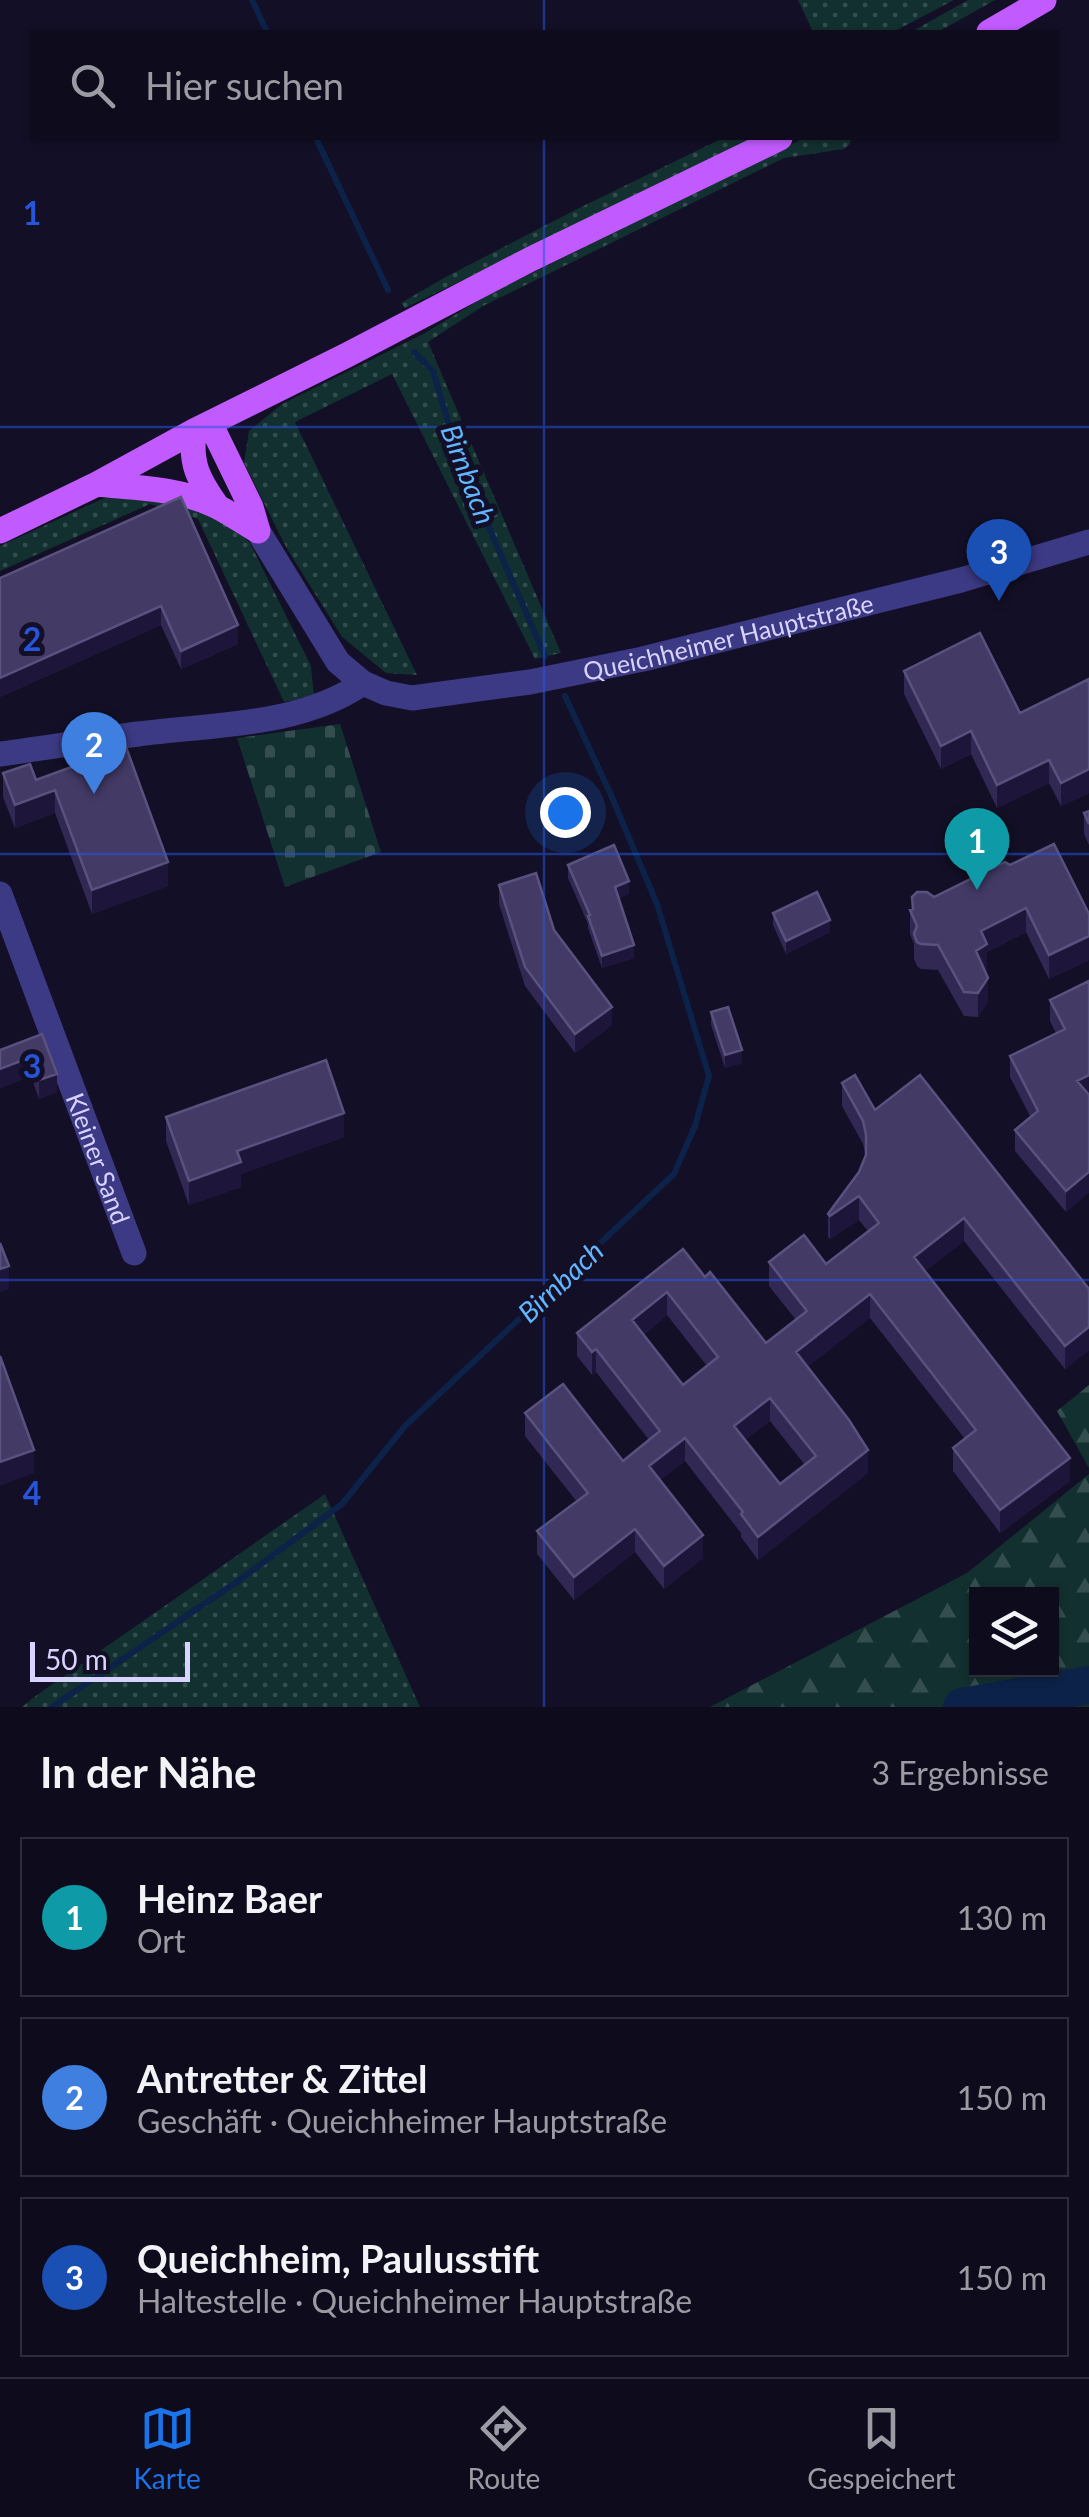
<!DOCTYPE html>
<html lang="de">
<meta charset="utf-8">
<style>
body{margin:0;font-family:Lato,sans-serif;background:#171425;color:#f1f3f6}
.controls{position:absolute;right:30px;bottom:30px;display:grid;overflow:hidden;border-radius:0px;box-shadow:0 2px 8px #0004}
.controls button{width:90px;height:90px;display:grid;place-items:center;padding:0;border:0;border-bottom:2px solid #2e2b3b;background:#0e0b1c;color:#f1f3f6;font:50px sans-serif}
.scale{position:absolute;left:30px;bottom:25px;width:160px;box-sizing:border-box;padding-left:10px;border:5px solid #d9d4ff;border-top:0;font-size:28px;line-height:35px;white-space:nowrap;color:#d9d4ff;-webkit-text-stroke:8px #130f26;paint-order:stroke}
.you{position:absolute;left:565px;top:812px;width:35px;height:35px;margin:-25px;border:8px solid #fff;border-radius:50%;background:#1a73e8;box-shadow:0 0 0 15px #1a73e833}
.badge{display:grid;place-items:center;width:65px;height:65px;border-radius:50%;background:#1a73e8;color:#fff;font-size:32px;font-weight:700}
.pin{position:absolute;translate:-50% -82px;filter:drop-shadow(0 2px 5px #0008)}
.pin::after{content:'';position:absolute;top:52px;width:35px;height:30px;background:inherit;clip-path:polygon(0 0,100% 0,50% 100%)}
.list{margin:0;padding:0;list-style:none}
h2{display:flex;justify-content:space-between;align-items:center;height:130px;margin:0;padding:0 40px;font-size:42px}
h2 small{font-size:32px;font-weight:400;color:#9b9ba3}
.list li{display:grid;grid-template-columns:65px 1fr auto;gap:30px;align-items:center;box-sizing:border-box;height:160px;margin:0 20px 20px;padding:0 20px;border:2px solid #2e2b3b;border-radius:0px}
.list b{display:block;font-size:38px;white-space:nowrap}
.list p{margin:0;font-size:32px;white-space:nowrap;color:#9b9ba3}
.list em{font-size:32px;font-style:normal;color:#9b9ba3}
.icon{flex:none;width:55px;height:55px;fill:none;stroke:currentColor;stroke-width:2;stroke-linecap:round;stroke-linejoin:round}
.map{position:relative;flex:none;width:1089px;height:1707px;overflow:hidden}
.search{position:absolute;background:#0e0b1c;box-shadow:0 2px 8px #0004;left:30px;right:30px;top:30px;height:110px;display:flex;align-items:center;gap:25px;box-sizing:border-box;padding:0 35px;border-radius:0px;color:#9b9ba3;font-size:38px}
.sheet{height:670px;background:#0e0b1c}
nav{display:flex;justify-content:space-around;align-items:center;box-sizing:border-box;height:140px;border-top:2px solid #2e2b3b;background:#0e0b1c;font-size:28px;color:#9b9ba3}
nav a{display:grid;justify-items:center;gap:5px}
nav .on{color:#1a73e8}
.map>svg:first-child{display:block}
.grass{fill:url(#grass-dots)}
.forest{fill:url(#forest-firs);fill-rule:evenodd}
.cemetery{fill:url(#cemetery-stones)}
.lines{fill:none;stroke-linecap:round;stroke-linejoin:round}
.stream{stroke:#0c2248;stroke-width:6}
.river{stroke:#0c2248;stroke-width:38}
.minor{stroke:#3d3a85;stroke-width:25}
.major{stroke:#c25bff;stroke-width:25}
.wall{fill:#312854;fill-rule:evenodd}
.shaded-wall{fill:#1d163a}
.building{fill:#433a66;stroke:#5a527e;stroke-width:2.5;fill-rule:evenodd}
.grid{fill:none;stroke:#2655da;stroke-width:2.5;stroke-opacity:0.55}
.labels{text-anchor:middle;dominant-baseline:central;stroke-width:10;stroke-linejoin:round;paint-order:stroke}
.street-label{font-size:25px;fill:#d9d4ff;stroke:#130f26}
.water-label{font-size:28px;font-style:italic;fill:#62b6ff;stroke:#130f26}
.grid-label{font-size:32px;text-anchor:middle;font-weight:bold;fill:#2655da;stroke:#130f26;stroke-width:10;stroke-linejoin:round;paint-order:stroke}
</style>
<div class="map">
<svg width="1089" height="1707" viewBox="0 0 1089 1707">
<defs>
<pattern id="grass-dots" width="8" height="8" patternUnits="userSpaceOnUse" patternTransform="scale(2.5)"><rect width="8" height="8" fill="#12302f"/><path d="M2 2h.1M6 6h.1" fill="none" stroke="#344d4e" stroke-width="1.8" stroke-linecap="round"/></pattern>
<pattern id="forest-firs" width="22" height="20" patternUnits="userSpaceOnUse" patternTransform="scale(2.5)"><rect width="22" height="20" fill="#12302f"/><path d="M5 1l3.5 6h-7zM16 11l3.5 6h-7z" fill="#344d4e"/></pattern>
<pattern id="cemetery-stones" width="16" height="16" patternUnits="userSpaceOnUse" patternTransform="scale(2.5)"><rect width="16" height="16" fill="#12302f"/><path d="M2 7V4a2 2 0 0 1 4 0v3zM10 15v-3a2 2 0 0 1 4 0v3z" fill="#344d4e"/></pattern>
</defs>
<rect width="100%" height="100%" fill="#130f26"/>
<path class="grass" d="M798 0H954L893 32H813Z
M968 0H995L938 32H911Z
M723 138H755L405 308 401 303 442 279 577 209Z
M804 138H851L850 144 844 149 784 158 483 306 428 342 561 653 535 659 392 374 295 422 417 675 386 673 342 637 286 547 244 463 249 431 282 404 425 333 486 296Z
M126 488 226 518 250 543 311 666 314 697 284 702 198 519 150 504 0 571V546Z
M325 1494 420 1707H22L37 1695Z"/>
<path class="forest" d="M1089 1385V1468L1057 1411Z
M1089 1474V1707H710L967 1573ZM976 1594H1052V1670H976Z"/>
<path class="cemetery" d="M340 724 381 852 285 887 237 738Z"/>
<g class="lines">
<path class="stream" d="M252 0 267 32
M316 138 388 290
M414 352 433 371 459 459 545 656
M52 1707 238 1581 342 1504 405 1426 674 1174 695 1126 709 1076 657 904 611 795 565 696"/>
<path class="river" d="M962 1707 1089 1685"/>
<g class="minor">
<path id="s1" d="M258 531 338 662 363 683 386 693 412 698 530 682 643 659 961 580 1089 542"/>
<path d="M0 754C46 748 92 740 138 734 213 724 299 727 363 683"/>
<path id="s2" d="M0 894 134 1253"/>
</g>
<path class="major" d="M989 32 1044 0
M210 423 251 507 258 531
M194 431C190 464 198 479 217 506
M97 484C137 488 179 488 216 506 230 513 244 523 258 531
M0 531 97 484 194 431 347 355 531 259 780 138"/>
</g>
<path class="wall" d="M181 497 238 644 181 669 161 625 0 697Z
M904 671 1020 713 1089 679V793L1061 806 1049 783 997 808 971 754 941 769 904 694Z
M126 747 168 886 92 914 55 813 15 828 3 797V773L36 780Z
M1089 811V845L1084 834V813Z
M568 865 629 894 619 898 634 958 602 968 588 928V924L568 878Z
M499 885 612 1025 575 1053 525 986 499 904Z
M934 897 1089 914V960L1049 979 1026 932 987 952V969L985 970 988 1002 978 1017 964 1016 938 970 921 969 917 966 914 959V944L910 934V910Z
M773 913 830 932 786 954 773 925Z
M1089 981V1192L1066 1212 1015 1151V1130L1031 1118 1010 1077V1056L1056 1033 1050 1021V1000Z
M711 1012 742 1063 725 1068 711 1025Z
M42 1034 57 1092 39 1099 31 1076 0 1088Z
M842 1083 1089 1289V1350L1065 1369 964 1241 925 1271 1070 1481 1000 1533 953 1471V1448L965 1439 870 1318 807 1367 868 1473 758 1560 741 1537V1533L685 1461 660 1480 703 1558 664 1589 635 1552 574 1600 537 1554V1531L577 1502 525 1436V1413L623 1461 649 1440 596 1372 592 1375 577 1356V1333L705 1277 766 1343 796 1320 769 1286V1262L826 1264 868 1231 859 1220 830 1239 828 1237V1214L859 1172 866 1156 863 1144 842 1106ZM667 1315 707 1366 683 1385 643 1335ZM770 1421 805 1465 780 1484 745 1440Z
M166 1117 344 1137 241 1174V1187L189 1205 166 1141Z"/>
<path class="shaded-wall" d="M161 606V625L0 697V678Z
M238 625V644L181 669V651Z
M971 731V754L941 769V746Z
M1049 760V783L997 808V785Z
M1089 769V793L1061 806V783Z
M55 790V813L15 828V805Z
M168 862V886L92 914V890Z
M629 881V894L615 900V887Z
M1026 908V932L987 952V969L976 975V951L981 931Z
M830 920V932L786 954V941Z
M1089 936V960L1049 979V955Z
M634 945V958L602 968V956Z
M988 978V1002L978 1017V993Z
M612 1007V1025L575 1053V1034Z
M742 1050V1063L725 1068V1055Z
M31 1057V1076L0 1088V1069Z
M57 1074V1092L39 1099V1080Z
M1089 1075V1096L1077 1081Z
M344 1113V1137L241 1174V1187L189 1205V1181L237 1151Z
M1089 1172V1192L1066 1212V1191Z
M859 1196V1220L830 1239V1216Z
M964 1218V1241L914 1280V1257Z
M9 1266V1289L0 1292V1269Z
M667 1292V1315L632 1343V1320Z
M870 1294V1318L796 1376V1352Z
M1089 1327V1350L1065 1369V1346Z
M596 1349V1372L592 1375V1352Z
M770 1398V1421L734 1449V1426Z
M685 1438V1461L649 1489V1466Z
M34 1450V1473L0 1486V1462Z
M868 1450V1473L758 1560V1537Z
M1070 1458V1481L1000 1533V1510Z
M635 1529V1552L574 1600V1577Z
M703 1535V1558L664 1589V1566Z"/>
<path class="building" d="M181 497 238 625 181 651 161 606 0 678V578Z
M980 633 1020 713 1089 679V769L1061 783 1049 760 997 785 971 731 941 746 904 671Z
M126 747 168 862 92 890 55 790 15 805 3 773 30 764 36 780Z
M1089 811V824L1084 813Z
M1054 844 1089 914V936L1049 955 1026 908 981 931 987 944 976 951 988 978 978 993 964 992 938 945 921 944 917 942 914 934 917 926 910 910 913 909 912 897 917 892H927L934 897 1005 862 1010 865Z
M614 845 629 881 615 887 634 945 602 956 588 916 590 915 568 865Z
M536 873 554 930 612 1007 575 1034 525 967 499 885Z
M817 892 830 920 786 941 773 913Z
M1089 981V1075L1077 1081 1089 1095V1172L1066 1191 1015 1130 1038 1111 1010 1056 1065 1029 1050 1000Z
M728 1007 742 1050 725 1055 711 1012Z
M42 1034 57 1074 39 1080 31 1057 0 1069V1050Z
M326 1060 344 1113 237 1151 241 1162 189 1181 166 1117Z
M855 1075 875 1110 920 1075 1089 1289V1327L1065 1346 964 1218 914 1257 1070 1458 1000 1510 953 1448 976 1430 870 1294 796 1352 849 1420 868 1450 758 1537 741 1514 743 1512 685 1438 649 1466 703 1535 664 1566 635 1529 574 1577 537 1531 588 1493 525 1413 563 1384 623 1461 660 1431 596 1349 592 1352 577 1333 683 1249 705 1277 710 1272 766 1343 807 1311 769 1262 804 1235 826 1264 879 1223 859 1196 830 1216 828 1214 859 1172 866 1155V1135L863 1121 842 1083ZM667 1292 718 1357 683 1385 632 1320ZM770 1398 816 1456 780 1484 734 1426Z
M0 1243 9 1266 0 1269Z
M0 1356 34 1450 0 1462Z"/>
<path class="grid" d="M544 0V32M544 138V1707M0 427H1089M0 854H1089M0 1280H1089"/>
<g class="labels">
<g class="street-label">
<text stroke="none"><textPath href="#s1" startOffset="560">Queichheimer Hauptstraße</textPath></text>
<text stroke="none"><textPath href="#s2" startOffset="282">Kleiner Sand</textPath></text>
</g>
<g class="water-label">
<text transform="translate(469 474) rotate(69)">Birnbach</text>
<text transform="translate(560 1281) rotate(-43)">Birnbach</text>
</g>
</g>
<g class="grid-label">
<text x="32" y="225">1</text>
<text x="32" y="651">2</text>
<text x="32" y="1078">3</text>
<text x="32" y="1505">4</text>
</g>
</svg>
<div class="controls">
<button><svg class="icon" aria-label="layers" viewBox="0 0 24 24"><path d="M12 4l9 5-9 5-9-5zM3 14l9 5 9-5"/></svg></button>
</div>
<div class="scale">50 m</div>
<div class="you"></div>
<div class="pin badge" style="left:977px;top:890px;background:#0f9aa8">1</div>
<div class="pin badge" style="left:94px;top:794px;background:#3f7fe0">2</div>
<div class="pin badge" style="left:999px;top:601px;background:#1a4fb4">3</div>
<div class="search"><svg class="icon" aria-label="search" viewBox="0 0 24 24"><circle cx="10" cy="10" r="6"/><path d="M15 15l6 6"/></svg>Hier suchen</div>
</div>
<section class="sheet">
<h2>In der Nähe<small>3 Ergebnisse</small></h2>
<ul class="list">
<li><span class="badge" style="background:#0f9aa8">1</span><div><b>Heinz Baer</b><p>Ort</p></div><em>130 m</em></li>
<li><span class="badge" style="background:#3f7fe0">2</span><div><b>Antretter &amp; Zittel</b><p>Geschäft · Queichheimer Hauptstraße</p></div><em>150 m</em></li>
<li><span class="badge" style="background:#1a4fb4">3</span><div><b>Queichheim, Paulusstift</b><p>Haltestelle · Queichheimer Hauptstraße</p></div><em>150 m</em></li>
</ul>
</section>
<nav>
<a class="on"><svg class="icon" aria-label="map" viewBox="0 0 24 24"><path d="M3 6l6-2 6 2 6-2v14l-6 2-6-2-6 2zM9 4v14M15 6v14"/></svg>Karte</a>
<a><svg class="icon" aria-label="directions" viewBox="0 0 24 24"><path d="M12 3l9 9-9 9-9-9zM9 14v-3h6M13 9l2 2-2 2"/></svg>Route</a>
<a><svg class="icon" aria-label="saved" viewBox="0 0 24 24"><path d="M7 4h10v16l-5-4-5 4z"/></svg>Gespeichert</a>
</nav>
